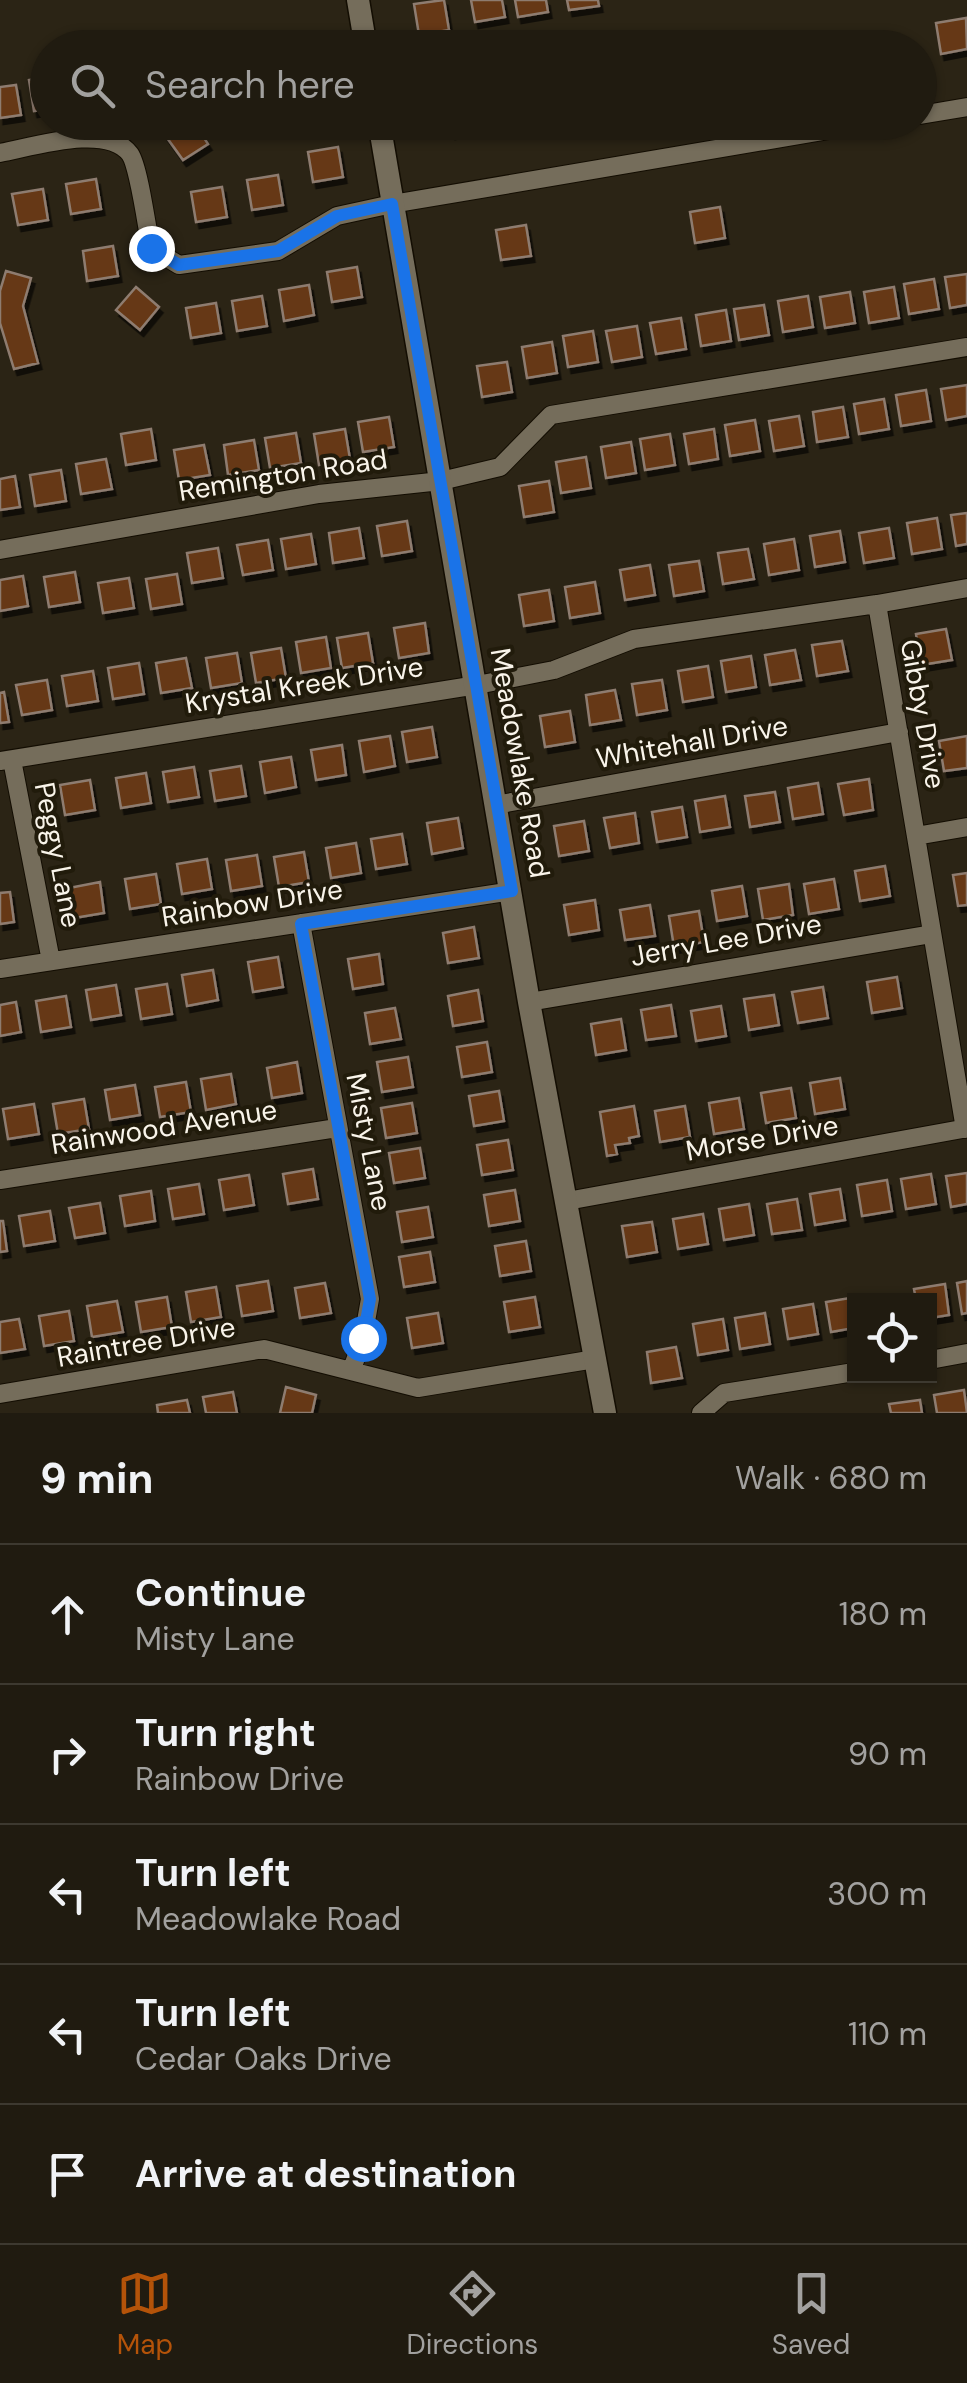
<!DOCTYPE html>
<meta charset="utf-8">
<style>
body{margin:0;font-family:"DM Sans",sans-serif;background:#2d281e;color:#f1f3f6}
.controls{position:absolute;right:30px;bottom:30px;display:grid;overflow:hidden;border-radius:0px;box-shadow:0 2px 8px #0004}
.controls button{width:90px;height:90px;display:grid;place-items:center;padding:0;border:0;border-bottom:2px solid #3d3930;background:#201b10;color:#f1f3f6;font:50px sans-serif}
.stop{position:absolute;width:30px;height:30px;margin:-22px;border:8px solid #1a73e8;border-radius:50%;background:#fff}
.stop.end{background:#1a73e8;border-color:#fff;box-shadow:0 2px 10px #0008}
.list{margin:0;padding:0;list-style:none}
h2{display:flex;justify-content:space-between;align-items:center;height:130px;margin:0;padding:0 40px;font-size:42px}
h2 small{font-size:32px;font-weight:400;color:#a2a19f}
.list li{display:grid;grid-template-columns:65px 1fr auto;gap:30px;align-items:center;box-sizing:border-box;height:140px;padding:0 40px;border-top:2px solid #3d3930}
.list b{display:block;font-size:38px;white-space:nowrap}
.list p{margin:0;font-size:32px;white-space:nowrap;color:#a2a19f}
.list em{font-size:32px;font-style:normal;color:#a2a19f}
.icon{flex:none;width:55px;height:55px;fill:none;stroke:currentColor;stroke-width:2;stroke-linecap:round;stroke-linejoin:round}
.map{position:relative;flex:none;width:967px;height:1413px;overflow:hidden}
.search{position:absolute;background:#201b10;box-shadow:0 2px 8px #0004;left:30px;right:30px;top:30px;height:110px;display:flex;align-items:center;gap:25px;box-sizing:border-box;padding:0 35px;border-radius:55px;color:#a2a19f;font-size:38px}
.sheet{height:830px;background:#201b10}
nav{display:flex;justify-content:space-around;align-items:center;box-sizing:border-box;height:140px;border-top:2px solid #3d3930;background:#201b10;font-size:28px;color:#a2a19f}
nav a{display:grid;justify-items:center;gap:5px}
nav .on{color:#b45309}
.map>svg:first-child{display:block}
.building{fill:#663812;stroke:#8e7c70;stroke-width:2.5;filter:url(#shadow)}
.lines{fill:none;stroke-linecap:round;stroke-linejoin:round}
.minor-casing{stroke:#130d02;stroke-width:20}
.tertiary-casing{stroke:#130d02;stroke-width:25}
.minor{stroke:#756d5b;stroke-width:18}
.tertiary{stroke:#756d5b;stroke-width:22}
.route{stroke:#1a73e8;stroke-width:12}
.labels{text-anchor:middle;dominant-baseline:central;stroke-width:8;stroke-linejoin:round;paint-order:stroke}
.street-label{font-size:28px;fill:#f9f4ea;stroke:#211b0b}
</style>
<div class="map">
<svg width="967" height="1413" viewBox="0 0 967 1413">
<defs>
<filter id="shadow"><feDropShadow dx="3.5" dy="6" stdDeviation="0" flood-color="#0009"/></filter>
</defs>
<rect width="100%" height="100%" fill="#2b2415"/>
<path class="building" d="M444 0 449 30 419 35 414 4Z
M471 0H502L505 17 475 22Z
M515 0H546L548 12 518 17Z
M567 0H598L599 6 569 10Z
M966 18 967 49 941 54 936 23Z
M48 77V109L34 111 29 80Z
M16 85 21 115 0 118V87Z
M184 122H194L208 144 183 160 165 135Z
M451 122H481L482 128 452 133Z
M338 147 343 177 313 182 308 152Z
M278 175 283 205 252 210 247 180Z
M96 179 101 209 71 214 66 184Z
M222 187 227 217 196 222 191 192Z
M43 189 48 220 18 225 12 194Z
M720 207 725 238 695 243 690 212Z
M526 225 531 256 501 260 496 230Z
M113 246 118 276 87 281 83 251Z
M357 267 362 297 332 302 327 272Z
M6 271 31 278 23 306 38 363 14 369 0 323V291Z
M967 274V305L950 308 945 277Z
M934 279 939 309 909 314 904 284Z
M309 285 314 315 284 321 279 290Z
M136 287 159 307 140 330 116 310Z
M894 287 899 318 869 323 864 292Z
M850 292 855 323 825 328 820 297Z
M262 296 267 326 237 331 232 301Z
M808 296 813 327 783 332 778 301Z
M216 303 221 333 191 338 186 308Z
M764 305 769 335 739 340 734 309Z
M726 310 731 341 701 346 696 315Z
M681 318 686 349 656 354 650 323Z
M637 326 642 357 612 362 606 331Z
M593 331 598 362 568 367 563 336Z
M552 342 557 373 527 378 522 347Z
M507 362 512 392 482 397 477 366Z
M967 385V416L946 420 941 389Z
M926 390 931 421 901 426 896 395Z
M884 399 889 429 859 434 854 404Z
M843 407 848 437 817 442 813 412Z
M799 416 804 446 774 451 769 421Z
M389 417 394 447 363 452 358 422Z
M755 420 760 451 730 456 725 425Z
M151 429 156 460 126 465 121 434Z
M345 429 350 459 319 465 314 434Z
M714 429 718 459 689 464 684 434Z
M296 433 301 463 270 468 265 438Z
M670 434 675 465 645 470 640 439Z
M254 440 259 470 228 475 224 445Z
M631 442 636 473 606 478 601 447Z
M204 445 210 475 179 480 174 450Z
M586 457 591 488 561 493 556 462Z
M106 459 112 489 81 494 76 464Z
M61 470 66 501 35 506 30 475Z
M15 476 20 507 0 510V479Z
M549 481 554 512 524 517 519 486Z
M967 513V544L956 546 951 515Z
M937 518 942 549 912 554 907 523Z
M407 521 412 551 382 556 377 526Z
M359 528 364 558 333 563 329 533Z
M889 528 894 558 864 563 859 533Z
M840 531 845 562 815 567 810 536Z
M311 534 316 564 286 569 281 539Z
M794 539 799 570 769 575 764 544Z
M268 540 273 570 243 575 237 545Z
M218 548 223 578 192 583 187 553Z
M748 549 754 579 723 584 718 553Z
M699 561 704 591 674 596 669 565Z
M650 565 655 595 625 600 620 570Z
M75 572 80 602 49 607 44 577Z
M177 574 182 604 151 609 146 579Z
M23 576 28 606 0 611V580Z
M129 578 134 608 103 613 98 583Z
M595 582 600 613 570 618 565 587Z
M549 590 554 621 524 626 519 595Z
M425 623 429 653 399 658 394 628Z
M946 629 952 660 921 665 916 634Z
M368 633 373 663 342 668 337 638Z
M326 637 331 668 301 673 296 642Z
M842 641 848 671 817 676 812 645Z
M281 648 286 678 256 683 251 653Z
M795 650 801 680 770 685 765 655Z
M237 653 242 683 211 688 206 658Z
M751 656 756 687 726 692 721 661Z
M186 658 192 688 161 693 156 663Z
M139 663 144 694 113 699 108 668Z
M708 666 713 697 683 702 678 671Z
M93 671 98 701 67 706 62 676Z
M47 680 52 710 22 715 16 685Z
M662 680 667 710 637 715 632 684Z
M615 690 621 720 590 725 586 695Z
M4 692 9 722 0 723V693Z
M570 711 575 742 545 747 540 716Z
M432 727 437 757 407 762 402 732Z
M390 736 395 766 364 772 359 741Z
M967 736V768L944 771 939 741Z
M342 745 346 775 316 780 311 750Z
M291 757 296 787 265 793 260 762Z
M241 766 246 796 215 801 210 771Z
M194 767 199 797 168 802 163 772Z
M146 773 151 803 121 808 116 778Z
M869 779 873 810 844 815 838 784Z
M90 780 95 810 65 815 60 785Z
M818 783 823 814 793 819 788 788Z
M775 792 780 822 750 827 745 796Z
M725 796 730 827 700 832 695 801Z
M682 807 687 837 657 842 652 812Z
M635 813 639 843 610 848 604 818Z
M458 818 463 848 432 854 427 823Z
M584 821 589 851 559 856 554 826Z
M402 834 407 864 376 869 371 839Z
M356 843 361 873 331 878 326 848Z
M304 852 309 882 279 887 274 857Z
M257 855 262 886 231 891 226 860Z
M207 859 212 889 182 894 177 864Z
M885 866 890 896 860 901 855 871Z
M967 873V905L958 906 953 875Z
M156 874 161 904 130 909 125 879Z
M834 879 839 909 809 914 804 884Z
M100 882 104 913 74 918 69 888Z
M789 884 793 915 763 920 758 889Z
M742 886 747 916 717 921 712 891Z
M10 892 14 922 0 924V893Z
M595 900 599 930 569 935 564 905Z
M650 905 655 936 625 940 620 910Z
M699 911 704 942 674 947 669 916Z
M474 927 479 958 448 963 443 933Z
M379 954 383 984 353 989 348 959Z
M278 957 283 987 253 992 248 962Z
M213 970 218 1000 187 1006 182 975Z
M897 977 902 1008 872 1013 867 982Z
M167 984 172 1014 141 1019 136 989Z
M116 985 121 1015 91 1020 86 990Z
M823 987 828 1018 798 1023 792 992Z
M478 990 483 1021 453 1026 448 996Z
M774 995 779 1025 749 1030 744 999Z
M66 996 71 1027 41 1032 36 1001Z
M16 1002 21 1032 0 1036V1005Z
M671 1005 676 1036 646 1040 641 1010Z
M721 1006 726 1036 696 1041 691 1011Z
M395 1008 401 1039 370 1044 365 1013Z
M621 1019 626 1050 596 1055 591 1024Z
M487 1042 492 1072 462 1077 457 1047Z
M408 1057 413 1087 382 1092 377 1062Z
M297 1062 302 1093 272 1098 267 1068Z
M231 1074 236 1104 206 1110 201 1079Z
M840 1078 845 1109 815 1114 810 1083Z
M186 1082 191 1112 160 1117 155 1087Z
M135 1085 140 1115 110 1120 105 1090Z
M791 1088 796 1118 766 1123 761 1093Z
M499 1091 504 1121 474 1126 469 1096Z
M739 1098 744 1129 714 1134 709 1103Z
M84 1099 89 1129 58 1134 53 1104Z
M412 1103 417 1133 386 1138 381 1108Z
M34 1104 39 1134 8 1139 3 1109Z
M634 1106 639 1136 629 1138 630 1143 615 1145 617 1154 607 1156 600 1112Z
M685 1106 690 1137 660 1142 655 1111Z
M508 1140 513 1170 482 1175 477 1145Z
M420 1148 425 1178 394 1183 389 1153Z
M313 1169 318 1199 288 1204 283 1174Z
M967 1173V1204L951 1207 946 1176Z
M931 1174 936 1204 906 1209 901 1179Z
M249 1175 254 1205 224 1210 219 1180Z
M887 1180 892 1211 862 1216 857 1185Z
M199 1184 204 1214 173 1219 168 1189Z
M840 1189 845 1220 815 1225 810 1194Z
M515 1190 520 1221 489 1226 484 1195Z
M151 1191 155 1221 125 1226 120 1196Z
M797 1199 802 1230 772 1234 767 1204Z
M100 1203 105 1233 75 1238 69 1208Z
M749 1204 754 1235 724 1240 719 1209Z
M428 1207 433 1237 402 1242 397 1212Z
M50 1211 55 1241 24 1246 19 1216Z
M703 1214 708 1244 678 1249 673 1219Z
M0 1221H3L7 1251 0 1252Z
M652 1222 657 1252 627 1257 622 1226Z
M526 1241 531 1271 500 1276 495 1246Z
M430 1252 435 1282 404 1287 399 1257Z
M268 1281 273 1311 242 1316 237 1286Z
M967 1281V1313L962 1314 957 1283Z
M325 1283 331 1313 300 1318 295 1288Z
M945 1284 949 1315 930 1318V1300H916L914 1289Z
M216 1287 221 1317 191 1322 186 1292Z
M167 1297 172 1327 141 1332 136 1302Z
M535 1297 540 1327 509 1332 504 1302Z
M856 1297 854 1328 831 1332 826 1302Z
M117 1301 123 1332 92 1337 87 1306Z
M813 1304 818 1334 788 1339 783 1309Z
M69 1311 74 1341 44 1346 39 1316Z
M438 1313 443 1343 412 1348 407 1318Z
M765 1313 770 1344 740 1349 735 1318Z
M19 1319 25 1349 0 1353V1322Z
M723 1319 728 1350 698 1355 693 1324Z
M676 1347 682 1378 651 1383 647 1352Z
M286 1387 316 1395 312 1413H280Z
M964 1390 967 1413H937L934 1395Z
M233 1392 237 1413H206L203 1397Z
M187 1400 190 1413H158L157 1405Z
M920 1400 922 1413H891L889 1404Z"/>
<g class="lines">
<defs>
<path id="minor" d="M920 115 967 107
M0 153C33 147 107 123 130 154 139 167 147 229 151 248L179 265 278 251 337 216 392 204 876 122
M0 550 319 494 441 481 500 467 551 415 967 347
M877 604 965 1129
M12 760 51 961
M0 761 477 685 554 670 634 639 877 604 967 588
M495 805 899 732
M916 836 967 827
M301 923 370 1299 363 1338 352 1369
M0 969 512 891
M529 1002 932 934
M0 1180 337 1128
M567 1201 967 1128
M930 1360 967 1353
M0 1394 264 1349 418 1388 595 1359
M701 1413 724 1393 854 1372"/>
<path id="tertiary" d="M358 0 366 48
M379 122 529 1002 605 1413"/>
</defs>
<use href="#minor" class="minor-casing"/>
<use href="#tertiary" class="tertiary-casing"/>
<use href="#minor" class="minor"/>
<use href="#tertiary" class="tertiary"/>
</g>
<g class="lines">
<path class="route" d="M151 248 179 265 278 251 337 216 392 204 512 891 301 924 370 1299 363 1338"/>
</g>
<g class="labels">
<g class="street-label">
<text transform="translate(283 475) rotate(-9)">Remington Road</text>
<text transform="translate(304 685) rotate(-9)">Krystal Kreek Drive</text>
<text transform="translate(923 714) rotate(80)">Gibby Drive</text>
<text transform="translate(692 742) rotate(-10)">Whitehall Drive</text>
<text transform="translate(520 763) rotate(80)">Meadowlake Road</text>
<text transform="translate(58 855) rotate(79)">Peggy Lane</text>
<text transform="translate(252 903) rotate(-9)">Rainbow Drive</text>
<text transform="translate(726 940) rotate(-10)">Jerry Lee Drive</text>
<text transform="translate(164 1127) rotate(-9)">Rainwood Avenue</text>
<text transform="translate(762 1138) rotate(-10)">Morse Drive</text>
<text transform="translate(369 1142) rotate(79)">Misty Lane</text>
<text transform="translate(146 1342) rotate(-10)">Raintree Drive</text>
</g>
</g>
</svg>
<div class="controls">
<button><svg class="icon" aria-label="locate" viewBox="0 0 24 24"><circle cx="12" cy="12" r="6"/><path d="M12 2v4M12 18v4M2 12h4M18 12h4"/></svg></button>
</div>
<div class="stop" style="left:363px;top:1338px"></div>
<div class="stop end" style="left:151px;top:248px"></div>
<div class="search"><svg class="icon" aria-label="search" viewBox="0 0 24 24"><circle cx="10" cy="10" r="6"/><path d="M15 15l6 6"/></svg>Search here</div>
</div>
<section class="sheet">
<h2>9 min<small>Walk · 680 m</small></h2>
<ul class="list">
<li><svg class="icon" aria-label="ahead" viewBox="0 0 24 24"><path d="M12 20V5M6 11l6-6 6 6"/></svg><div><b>Continue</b><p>Misty Lane</p></div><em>180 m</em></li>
<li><svg class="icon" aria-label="right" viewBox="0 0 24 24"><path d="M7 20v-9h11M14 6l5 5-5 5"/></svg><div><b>Turn right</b><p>Rainbow Drive</p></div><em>90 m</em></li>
<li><svg class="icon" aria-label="left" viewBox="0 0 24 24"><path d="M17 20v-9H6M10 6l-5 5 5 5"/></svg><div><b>Turn left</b><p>Meadowlake Road</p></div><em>300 m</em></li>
<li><svg class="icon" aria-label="left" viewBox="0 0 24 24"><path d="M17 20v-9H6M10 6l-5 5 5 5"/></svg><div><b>Turn left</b><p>Cedar Oaks Drive</p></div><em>110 m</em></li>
<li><svg class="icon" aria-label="arrive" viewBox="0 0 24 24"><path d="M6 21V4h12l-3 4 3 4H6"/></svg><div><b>Arrive at destination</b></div></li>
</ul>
</section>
<nav>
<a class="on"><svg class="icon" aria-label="map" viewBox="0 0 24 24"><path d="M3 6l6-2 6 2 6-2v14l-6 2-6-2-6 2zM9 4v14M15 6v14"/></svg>Map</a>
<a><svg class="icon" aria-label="directions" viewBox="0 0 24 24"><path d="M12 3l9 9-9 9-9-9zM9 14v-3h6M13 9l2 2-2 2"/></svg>Directions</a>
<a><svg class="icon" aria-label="saved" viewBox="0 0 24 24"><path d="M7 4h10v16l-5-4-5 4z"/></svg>Saved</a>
</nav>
